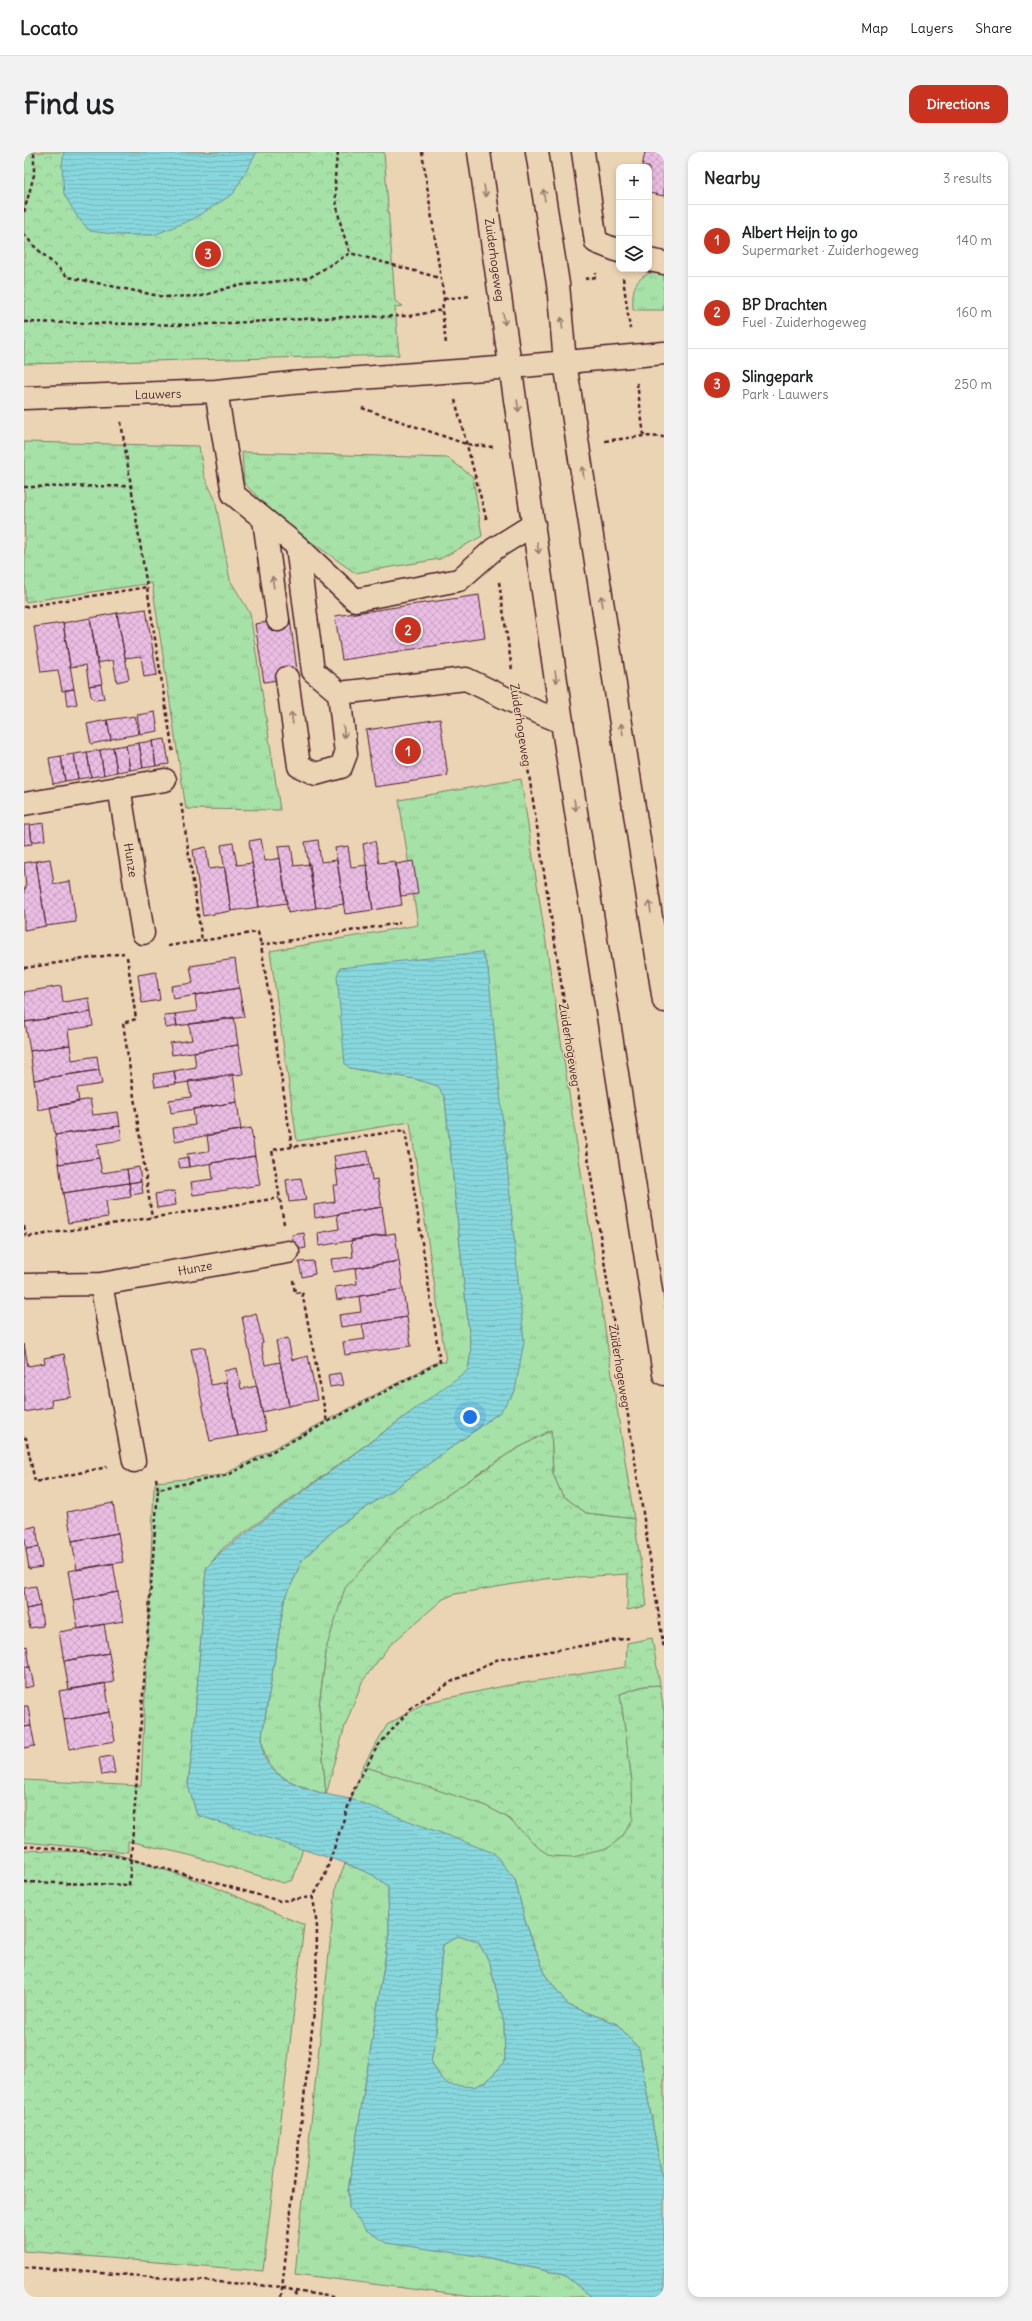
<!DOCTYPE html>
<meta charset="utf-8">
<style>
body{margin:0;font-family:Delius,sans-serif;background:#f2f2f2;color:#202124}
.controls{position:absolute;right:12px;top:12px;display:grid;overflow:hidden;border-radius:8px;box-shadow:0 2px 6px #0003}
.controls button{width:36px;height:36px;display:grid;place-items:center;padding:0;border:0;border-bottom:1px solid #e0e0e0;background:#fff;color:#202124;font:20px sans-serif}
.you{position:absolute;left:446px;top:1265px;width:14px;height:14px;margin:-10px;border:3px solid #fff;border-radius:50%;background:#1a73e8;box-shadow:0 0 0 6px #1a73e833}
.badge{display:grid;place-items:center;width:26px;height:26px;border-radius:50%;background:#c8321e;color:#fff;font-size:13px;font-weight:700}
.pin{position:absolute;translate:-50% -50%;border:2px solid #fff;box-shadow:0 1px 4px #0006}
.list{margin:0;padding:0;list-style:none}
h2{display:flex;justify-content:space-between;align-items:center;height:52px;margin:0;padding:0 16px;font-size:17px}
h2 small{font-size:13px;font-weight:400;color:#757577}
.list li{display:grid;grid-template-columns:26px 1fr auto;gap:12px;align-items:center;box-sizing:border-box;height:72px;padding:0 16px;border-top:1px solid #e0e0e0}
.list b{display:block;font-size:15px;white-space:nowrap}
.list p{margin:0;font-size:13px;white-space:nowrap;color:#757577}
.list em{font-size:13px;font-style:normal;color:#757577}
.icon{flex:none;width:22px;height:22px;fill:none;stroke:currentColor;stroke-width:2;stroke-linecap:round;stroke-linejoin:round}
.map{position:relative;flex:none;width:640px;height:2145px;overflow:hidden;border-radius:12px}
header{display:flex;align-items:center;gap:24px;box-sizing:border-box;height:56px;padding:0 20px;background:#fff;border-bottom:1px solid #e0e0e0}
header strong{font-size:19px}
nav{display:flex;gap:22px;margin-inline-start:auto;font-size:14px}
.intro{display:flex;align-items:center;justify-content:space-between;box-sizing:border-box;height:96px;padding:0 24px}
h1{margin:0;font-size:28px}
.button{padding:10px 18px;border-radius:12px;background:#c8321e;color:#fff;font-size:14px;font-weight:700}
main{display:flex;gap:24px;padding:0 24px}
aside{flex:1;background:#fff;border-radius:12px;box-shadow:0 2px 6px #0003}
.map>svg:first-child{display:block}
.grass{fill:url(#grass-tufts);stroke:#788069}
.forest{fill:url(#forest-crowns);stroke:#788069}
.water{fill:url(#water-rules);stroke:#6f8e96;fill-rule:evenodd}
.building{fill:url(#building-cross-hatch);stroke:#4a1f2b}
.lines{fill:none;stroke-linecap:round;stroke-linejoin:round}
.minor-casing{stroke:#4a1f2b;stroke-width:25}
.major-casing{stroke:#4a1f2b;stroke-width:25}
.path{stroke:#4a1f2b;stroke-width:2.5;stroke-dasharray:4 3;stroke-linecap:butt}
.minor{stroke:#ebd4b3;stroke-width:22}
.major{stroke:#ebd4b3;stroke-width:22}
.oneway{stroke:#9a7a6f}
.labels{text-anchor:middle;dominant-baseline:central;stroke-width:3;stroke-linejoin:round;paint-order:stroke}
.street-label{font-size:12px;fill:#4a1f2b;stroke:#ebd4b3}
</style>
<header>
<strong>Locato</strong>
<nav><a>Map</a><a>Layers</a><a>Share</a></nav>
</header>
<div class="intro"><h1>Find us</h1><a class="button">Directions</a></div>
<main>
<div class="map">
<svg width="640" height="2145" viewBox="0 0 640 2145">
<defs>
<pattern id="grass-tufts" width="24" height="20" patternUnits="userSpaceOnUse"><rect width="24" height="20" fill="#a6e1a7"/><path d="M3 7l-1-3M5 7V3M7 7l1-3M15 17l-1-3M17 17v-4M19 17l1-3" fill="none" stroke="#90c190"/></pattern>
<pattern id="forest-crowns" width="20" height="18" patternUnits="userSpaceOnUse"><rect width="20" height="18" fill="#a6e1a7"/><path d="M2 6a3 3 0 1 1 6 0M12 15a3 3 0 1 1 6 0" fill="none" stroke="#90c190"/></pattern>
<pattern id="water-rules" width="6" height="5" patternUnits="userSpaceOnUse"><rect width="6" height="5" fill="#87d8de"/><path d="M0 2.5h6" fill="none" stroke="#76b9bf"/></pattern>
<pattern id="building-cross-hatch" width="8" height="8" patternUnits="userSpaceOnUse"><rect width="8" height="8" fill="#eabde2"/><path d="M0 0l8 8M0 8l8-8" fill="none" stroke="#caa2c2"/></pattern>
</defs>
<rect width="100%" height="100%" fill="#ebd4b3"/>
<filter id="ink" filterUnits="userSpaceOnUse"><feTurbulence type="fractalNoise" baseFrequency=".025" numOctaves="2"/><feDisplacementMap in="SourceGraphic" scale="8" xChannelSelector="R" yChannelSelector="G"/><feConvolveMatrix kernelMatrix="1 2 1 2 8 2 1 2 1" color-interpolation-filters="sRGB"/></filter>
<g filter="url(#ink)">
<path class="grass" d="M628 120 640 122V158H609C608 138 609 128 628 120Z
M0 290 175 294 180 324 191 347 206 428 226 461 256 658 162 657 128 431 1 450Z
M218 300 424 306 449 325 458 384 416 407 331 421 254 366 220 331Z
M497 627 610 1367 562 1361 538 1343 529 1322 527 1278 484 1302 373 1377 303 1494 295 1554 302 1643C269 1630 239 1626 238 1584L260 1450 278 1408 313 1375 370 1337 476 1260 464 816 326 916 391 927 415 934 421 947 447 1200 444 1219 199 1396 182 1417 169 1592 164 1631 173 1663 279 1696 269 1728 259 1731 165 1703 104 1689V1700L0 1690V1628L117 1634 130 1336 132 1330 199 1323 413 1210H422L386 970 273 989 246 799 394 773 375 648Z
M636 1533 640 1561V2036L615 1897 593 1872 544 1853 522 1824 501 1769 491 1727 327 1647 339 1614C383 1628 443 1641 481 1664 498 1674 510 1693 527 1704L608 1630 596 1542 619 1534Z
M321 1711 349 1723 364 1735 365 1782 324 2039 325 2056 461 2105 540 2123 568 2145H449L271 2122 312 1735Z"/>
<path class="forest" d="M0 0H360L371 149 379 154 371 155 375 203 0 212Z
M527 1278 529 1322 538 1343 562 1361 610 1367 623 1454 603 1458 604 1422 520 1427 431 1442 419 1447 365 1494 338 1530 321 1574 302 1643 295 1554 303 1494 321 1436 373 1377 484 1302Z
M628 1486 636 1533 619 1534 596 1542 608 1630 609 1667 598 1685 583 1697 549 1705 527 1704 516 1697 483 1665 460 1653 339 1614 363 1573 400 1551 480 1534 602 1515 603 1491Z
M0 1698 89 1701 181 1731 280 1773 239 2119 0 2099Z
M434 1784 454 1790 466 1811 480 1871 481 1910 463 1929 450 1935 426 1934 418 1928 407 1909C416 1871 413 1832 419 1793Z"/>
<path class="water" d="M40 0H233L209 42 169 67 130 83H96L66 79 54 66 40 42 38 14Z
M458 800 464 816 500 1189 491 1239 476 1260 370 1337 313 1375 278 1408 260 1450 238 1584C238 1593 238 1601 242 1609 255 1633 302 1643 327 1647L470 1701 491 1727 501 1769 522 1824 544 1853 593 1872 615 1897 640 2036V2145H568L540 2123 461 2105 362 2091 342 2078 325 2056 324 2039 365 1782 364 1735 349 1723 321 1711 173 1663 164 1633 169 1591 182 1417 198 1399 444 1218 447 1200 421 947 414 934 391 927 326 916 321 912 313 824 316 816ZM434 1784 454 1790 466 1811 480 1871 481 1910 463 1929 450 1935 426 1933 418 1928 407 1909C416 1871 413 1832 419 1793Z"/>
<path class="building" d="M621 0H640V44L625 41V15H618Z
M455 443 461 486 318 508 311 464Z
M122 457 133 523 120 525 117 504 101 506 93 461Z
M93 461 105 527 93 530 89 508 73 511 66 466Z
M66 466 78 532 65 534 62 513 46 515 39 471Z
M266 467 274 525 240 530 231 472Z
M39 471 50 537 38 539 34 518 17 520 10 475Z
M77 532 80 547 71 548 67 544 65 534Z
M50 537 53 552 43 554 41 538Z
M131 560 134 579 116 582 113 563Z
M111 564 115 582 87 587 83 568Z
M416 567 424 624 350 635 342 578Z
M83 568 87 588 67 592 63 572Z
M141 587 145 612 132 614 128 589Z
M128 589 132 614 119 616 115 591Z
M115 591 119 616 106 618 102 593Z
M102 593 106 618 93 620 89 595Z
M89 595 93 620 80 623 76 598Z
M76 598 80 623 67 625 63 600Z
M63 600 67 625 54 627 50 602Z
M50 602 54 627 41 629 37 604Z
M37 604 41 629 29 632 25 606Z
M19 671 21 688 8 690 6 673Z
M0 673H6L8 692 0 693Z
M237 687 241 709 256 706 263 751 235 755 225 689Z
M294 688 297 710 313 708 320 752 292 756 281 690Z
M351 689 355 711 371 709 378 753 349 758 339 692Z
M209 691 213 713 228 711 235 755 207 759 197 693Z
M267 693 270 714 286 712 292 756 264 761 254 694Z
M324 694 327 715 343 713 349 758 321 762 311 696Z
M182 695 185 717 201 715 207 759 179 764 169 698Z
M26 707 30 732 46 729 52 770 22 774 12 709Z
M12 709 22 774 0 778V737L2 736 0 711Z
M389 709 394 742 377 744 372 712Z
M211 807 215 836 149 847 147 834 169 831 166 814Z
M132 820 136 848 118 851 114 823Z
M37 834 39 850 65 846 67 860 1 870 0 840Z
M215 836 220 865 153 874 151 862 173 859 171 843Z
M67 860 69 874 44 878 46 893 6 899 1 870Z
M151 862 153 874 142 876 140 863Z
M210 865 214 893 148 903 146 891 168 888 165 872Z
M46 893 48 908 73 904 75 918 10 928 6 899Z
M214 893 219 922 152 932 150 919 172 915 170 900Z
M75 918 78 932 53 936 55 950 14 958 10 928Z
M150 919 152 932 131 935 129 922Z
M209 922 213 950 147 961 145 948 167 945 164 929Z
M66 947 69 963 94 960 96 974 31 983 26 955Z
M213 950 217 978 151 989 149 976 171 973 169 957Z
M96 974 98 988 73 992 75 1006 35 1012 31 983Z
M227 976 231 1004 165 1015 163 1002 185 999 183 983Z
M344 999 346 1013 312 1018 310 1004Z
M231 1004 236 1033 169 1043 167 1030 189 1027 187 1011Z
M164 1005 165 1015 156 1016 154 1007Z
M75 1006 78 1021 103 1017 105 1031 39 1041 35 1012Z
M346 1013 348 1028 353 1027 358 1055 291 1066 290 1053 311 1050 309 1033H314L312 1018Z
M115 1015 117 1029 105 1031 103 1017Z
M277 1026 282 1048 265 1050 262 1028Z
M117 1029 119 1041 107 1043 105 1031Z
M105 1031 107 1045 82 1049 84 1065 44 1071 39 1041Z
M150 1039 152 1053 133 1056 131 1042Z
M358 1055 362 1083 295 1094 294 1081 315 1077 313 1062Z
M280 1081 282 1096 270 1098 268 1083Z
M371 1081 375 1109 309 1120 307 1107 329 1105 327 1088Z
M289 1109 291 1122 278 1125 275 1110Z
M375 1109 379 1137 313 1148 311 1135 333 1132 331 1116Z
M379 1137 383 1165 317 1175 315 1163 337 1160 335 1144Z
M232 1161 239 1191 237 1192 241 1213 256 1210 265 1254 238 1260 218 1165Z
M383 1165 387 1194 321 1203 319 1190 341 1187 338 1172Z
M264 1186 268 1208 284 1204 293 1248 265 1254 252 1189Z
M0 1192 4 1214 21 1211 20 1206 40 1202 47 1245 27 1248 28 1255 0 1260Z
M181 1195 187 1233 202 1230 214 1284 186 1289 167 1197Z
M213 1216 217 1237 233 1234 242 1279 214 1284 200 1219Z
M316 1221 319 1233 306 1235 304 1223Z
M89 1351 94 1381 48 1389 43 1360Z
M12 1374 15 1395 2 1397 0 1377Z
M94 1381 99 1410 53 1418 48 1389Z
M15 1395 18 1415 5 1417 2 1397Z
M89 1411 94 1440 49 1448 44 1419Z
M12 1434 16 1454 2 1457 0 1436Z
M94 1440 99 1469 54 1477 49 1448Z
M16 1454 19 1474 6 1476 2 1457Z
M80 1472 85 1501 40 1509 35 1480Z
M3 1494 6 1515H0V1495Z
M85 1501 90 1530 45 1538 40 1509Z
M0 1515H6L10 1534 0 1536Z
M81 1531 86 1560 40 1568 35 1539Z
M0 1554H4L7 1574 0 1575Z
M86 1560 91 1589 45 1597 40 1568Z
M7 1574 11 1594 0 1596V1575Z
M88 1604 91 1621 78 1623 75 1606Z"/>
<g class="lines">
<defs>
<path id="minor" d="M559 0 572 90 595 99
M625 108 640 111
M192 239 209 342 273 394 331 448 435 428 470 397 510 372
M0 246 192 239 268 231 488 215
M240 368 254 468
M273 394 289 519 315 541 442 527 494 552 538 570
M263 526 275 614 292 622 317 615 322 602 315 541
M95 635 119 781
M0 652 141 628
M77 1132 110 1309
M0 1133 77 1132 264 1100"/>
<path id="major" d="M455 0 538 570 640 1222
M513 0 534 132 541 210 640 849
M488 215 640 201"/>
</defs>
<use href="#minor" class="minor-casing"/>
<use href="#major" class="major-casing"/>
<path class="path" d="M314 0C307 37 313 66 326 101
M398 0 420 147 418 158 422 192
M0 60 10 23V0
M0 82 10 94 44 125 140 145 178 144 210 134 285 126 326 101 416 126
M599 126 606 177
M561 127 572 125V121
M420 147 447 144
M0 170 167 173 319 165 386 164 418 158
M613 231 620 284
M431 248 463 369
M338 256 442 292 469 295
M97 270 149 601
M581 289 620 284 640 285
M0 335 107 334
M475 430 488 518
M0 455 123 435
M499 584 640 1497
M157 651 178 789
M144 794 234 780 237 793
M103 805 112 867 99 871 128 1066
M0 816 100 801
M260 1072 248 998 268 995
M0 1074 2 1085 255 1046
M269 1128 271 1141 278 1140 303 1270
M0 1286H2L11 1330 83 1315
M132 1326 134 1337 204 1323 416 1210 381 978 268 995 237 793 376 771
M0 1694 71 1700 106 1707 256 1749 289 1745
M0 1730 105 1733 134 1337
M0 2115 259 2135 271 2139 272 2145
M271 2139 309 2145
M257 2145 292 1843 293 1775 289 1745 301 1723 330 1637 353 1595 389 1554 427 1530 472 1508 605 1486"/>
<use href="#minor" class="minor"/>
<use href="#major" class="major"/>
</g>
<defs><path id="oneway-shaft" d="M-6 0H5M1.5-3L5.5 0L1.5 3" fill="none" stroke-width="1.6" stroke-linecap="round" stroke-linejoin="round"/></defs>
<g class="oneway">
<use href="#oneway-shaft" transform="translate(461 39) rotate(81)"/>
<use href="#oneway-shaft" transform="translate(520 43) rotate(-99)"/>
<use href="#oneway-shaft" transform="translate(480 167) rotate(81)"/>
<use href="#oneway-shaft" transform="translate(538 171) rotate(-95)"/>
<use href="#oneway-shaft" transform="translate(494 254) rotate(82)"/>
<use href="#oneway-shaft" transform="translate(559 320) rotate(-98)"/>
<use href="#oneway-shaft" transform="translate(514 396) rotate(82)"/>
<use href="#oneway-shaft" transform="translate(249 430) rotate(-98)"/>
<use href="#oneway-shaft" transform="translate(578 449) rotate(-99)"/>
<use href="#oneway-shaft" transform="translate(532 525) rotate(82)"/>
<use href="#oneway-shaft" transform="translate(268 566) rotate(-98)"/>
<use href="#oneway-shaft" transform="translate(598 577) rotate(-99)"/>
<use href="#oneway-shaft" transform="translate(320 580) rotate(83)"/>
<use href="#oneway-shaft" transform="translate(551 653) rotate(81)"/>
<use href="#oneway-shaft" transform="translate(626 755) rotate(-99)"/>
</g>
</g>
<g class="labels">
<g class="street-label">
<text transform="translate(471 108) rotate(82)">Zuiderhogeweg</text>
<text transform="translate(134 242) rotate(-2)">Lauwers</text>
<text transform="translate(497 573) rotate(81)">Zuiderhogeweg</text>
<text transform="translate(107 708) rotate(81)">Hunze</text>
<text transform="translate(546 893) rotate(81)">Zuiderhogeweg</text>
<text transform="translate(171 1116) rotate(-10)">Hunze</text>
<text transform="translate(596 1214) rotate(81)">Zuiderhogeweg</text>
</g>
</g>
</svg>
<div class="controls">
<button>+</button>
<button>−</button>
<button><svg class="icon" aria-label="layers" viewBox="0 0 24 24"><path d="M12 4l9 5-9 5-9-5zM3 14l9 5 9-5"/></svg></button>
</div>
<div class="you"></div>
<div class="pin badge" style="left:384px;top:599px">1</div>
<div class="pin badge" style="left:384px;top:478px">2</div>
<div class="pin badge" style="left:184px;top:102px">3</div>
</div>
<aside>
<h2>Nearby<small>3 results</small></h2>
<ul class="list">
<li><span class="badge">1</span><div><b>Albert Heijn to go</b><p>Supermarket · Zuiderhogeweg</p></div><em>140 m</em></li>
<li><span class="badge">2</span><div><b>BP Drachten</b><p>Fuel · Zuiderhogeweg</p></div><em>160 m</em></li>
<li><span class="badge">3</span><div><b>Slingepark</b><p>Park · Lauwers</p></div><em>250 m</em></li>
</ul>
</aside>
</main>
